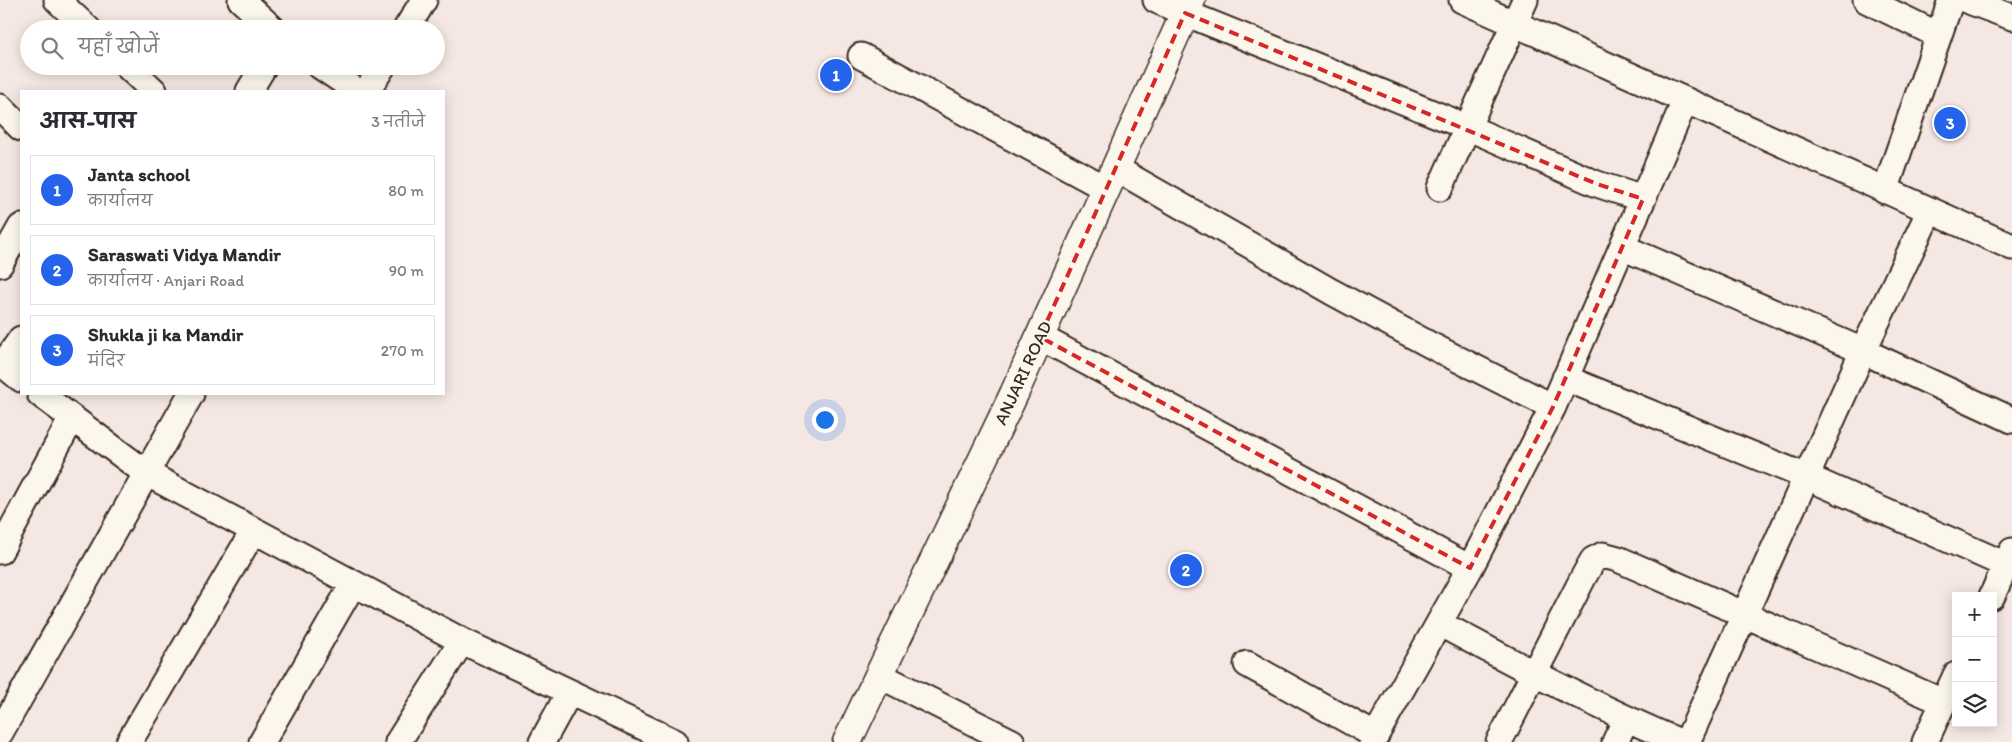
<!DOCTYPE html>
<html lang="hi">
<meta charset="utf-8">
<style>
body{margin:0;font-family:Itim,"Playpen Sans Deva",sans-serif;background:#f2f2f3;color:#2b2b33}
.controls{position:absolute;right:15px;bottom:15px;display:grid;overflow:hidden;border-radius:0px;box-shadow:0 2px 12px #0003}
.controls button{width:45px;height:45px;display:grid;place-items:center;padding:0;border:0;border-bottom:1px solid #e1e1e2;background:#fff;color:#2b2b33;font:25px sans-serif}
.you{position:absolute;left:824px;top:419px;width:18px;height:18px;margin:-12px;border:4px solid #fff;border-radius:50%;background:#1a73e8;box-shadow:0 0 0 8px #1a73e833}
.badge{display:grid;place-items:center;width:32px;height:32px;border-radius:50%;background:#2563eb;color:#fff;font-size:16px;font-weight:700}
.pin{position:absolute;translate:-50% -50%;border:2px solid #fff;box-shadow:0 1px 5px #0006}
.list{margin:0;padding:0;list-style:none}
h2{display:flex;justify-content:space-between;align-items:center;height:65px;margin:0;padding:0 20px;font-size:21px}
h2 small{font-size:16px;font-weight:400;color:#7c7c81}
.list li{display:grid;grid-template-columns:32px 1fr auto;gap:15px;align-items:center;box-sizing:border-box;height:70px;margin:0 10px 10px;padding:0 10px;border:1px solid #e1e1e2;border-radius:0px}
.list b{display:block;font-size:19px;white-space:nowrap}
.list p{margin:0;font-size:16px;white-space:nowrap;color:#7c7c81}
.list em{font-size:16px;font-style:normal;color:#7c7c81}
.icon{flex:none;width:28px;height:28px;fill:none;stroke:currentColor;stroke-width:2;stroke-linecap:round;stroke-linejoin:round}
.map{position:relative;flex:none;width:2012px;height:742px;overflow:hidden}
.search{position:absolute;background:#fff;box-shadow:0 2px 12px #0003;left:20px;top:20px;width:425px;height:55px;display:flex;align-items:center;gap:12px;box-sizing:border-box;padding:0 18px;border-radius:28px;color:#7c7c81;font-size:19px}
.panel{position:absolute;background:#fff;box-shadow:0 2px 12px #0003;left:20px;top:90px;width:425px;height:305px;border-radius:0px}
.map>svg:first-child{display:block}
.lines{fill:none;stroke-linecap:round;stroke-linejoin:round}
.minor-casing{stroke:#3b2a1e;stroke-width:29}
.tertiary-casing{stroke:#3b2a1e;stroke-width:31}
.minor{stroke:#fbf7ec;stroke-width:25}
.tertiary{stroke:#fbf7ec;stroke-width:28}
.marked{fill:none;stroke:#d62828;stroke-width:4;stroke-dasharray:10 6;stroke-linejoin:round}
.labels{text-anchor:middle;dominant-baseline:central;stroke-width:5;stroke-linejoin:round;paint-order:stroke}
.street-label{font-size:18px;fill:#3b2a1e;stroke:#fbf7ec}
</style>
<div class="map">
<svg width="2012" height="742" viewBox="0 0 2012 742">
<rect width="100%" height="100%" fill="#f5e7e4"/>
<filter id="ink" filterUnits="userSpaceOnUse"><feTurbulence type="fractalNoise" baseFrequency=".02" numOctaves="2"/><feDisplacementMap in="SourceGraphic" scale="10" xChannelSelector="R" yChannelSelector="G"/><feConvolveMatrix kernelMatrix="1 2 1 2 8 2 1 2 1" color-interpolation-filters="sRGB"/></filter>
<g filter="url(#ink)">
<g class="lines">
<defs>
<path id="minor" d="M57 0 88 29
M241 0 273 29
M1156 0 1185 13 1467 127 1597 184 1643 199
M1462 0 2012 247
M1866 0 1938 35
M1966 0 2012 17
M406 29 424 0
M861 56 1105 188
M127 66 154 91
M320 66 357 91
M249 91 264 66
M367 91 383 66
M0 107 21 128
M1115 168 1332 292 1434 347 1553 407
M1440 188 1525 0
M1885 191 1951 0
M1622 247 1863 351 2012 420
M0 264 21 227
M1040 337 1470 568
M0 362 21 379
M3 365 21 339
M1565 378 1807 477 2006 565
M40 394 146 473 462 641 675 742
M0 551 72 418
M1992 596 2012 551
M1439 623C1518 666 1597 707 1680 742
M1247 664 1376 736
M879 675 1012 742
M0 733 191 394
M129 742 254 530
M262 742 353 584
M398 742 462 641
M542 742 569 693
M1372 742 1470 568 1553 407 1685 101
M1499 742 1584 576 1593 560 1603 555 1618 559 1943 702
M1615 742 1626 719
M1687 742 1863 351 1930 210
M1925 742 1956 675"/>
<path id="tertiary" d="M847 742 1014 394 1191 0"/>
</defs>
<use href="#minor" class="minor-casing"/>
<use href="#tertiary" class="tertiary-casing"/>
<use href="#minor" class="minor"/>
<use href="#tertiary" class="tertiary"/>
</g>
</g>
<path class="marked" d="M1185 13 1597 184 1643 199 1553 407 1470 568 1040 337Z"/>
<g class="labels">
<g class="street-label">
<text transform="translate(1023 373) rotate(-65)">ANJARI ROAD</text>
</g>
</g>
</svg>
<div class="controls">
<button>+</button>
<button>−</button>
<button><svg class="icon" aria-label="layers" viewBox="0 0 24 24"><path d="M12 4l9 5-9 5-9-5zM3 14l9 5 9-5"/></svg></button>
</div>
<div class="you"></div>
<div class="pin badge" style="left:836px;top:75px">1</div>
<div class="pin badge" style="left:1186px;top:570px">2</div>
<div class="pin badge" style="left:1950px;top:123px">3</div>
<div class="search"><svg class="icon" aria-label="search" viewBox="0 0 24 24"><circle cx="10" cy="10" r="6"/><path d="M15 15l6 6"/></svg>यहाँ खोजें</div>
<section class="panel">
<h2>आस-पास<small>3 नतीजे</small></h2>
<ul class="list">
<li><span class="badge">1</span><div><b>Janta school</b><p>कार्यालय</p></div><em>80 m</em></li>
<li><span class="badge">2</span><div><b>Saraswati Vidya Mandir</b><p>कार्यालय · Anjari Road</p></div><em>90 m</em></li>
<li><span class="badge">3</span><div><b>Shukla ji ka Mandir</b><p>मंदिर</p></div><em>270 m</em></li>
</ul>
</section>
</div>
